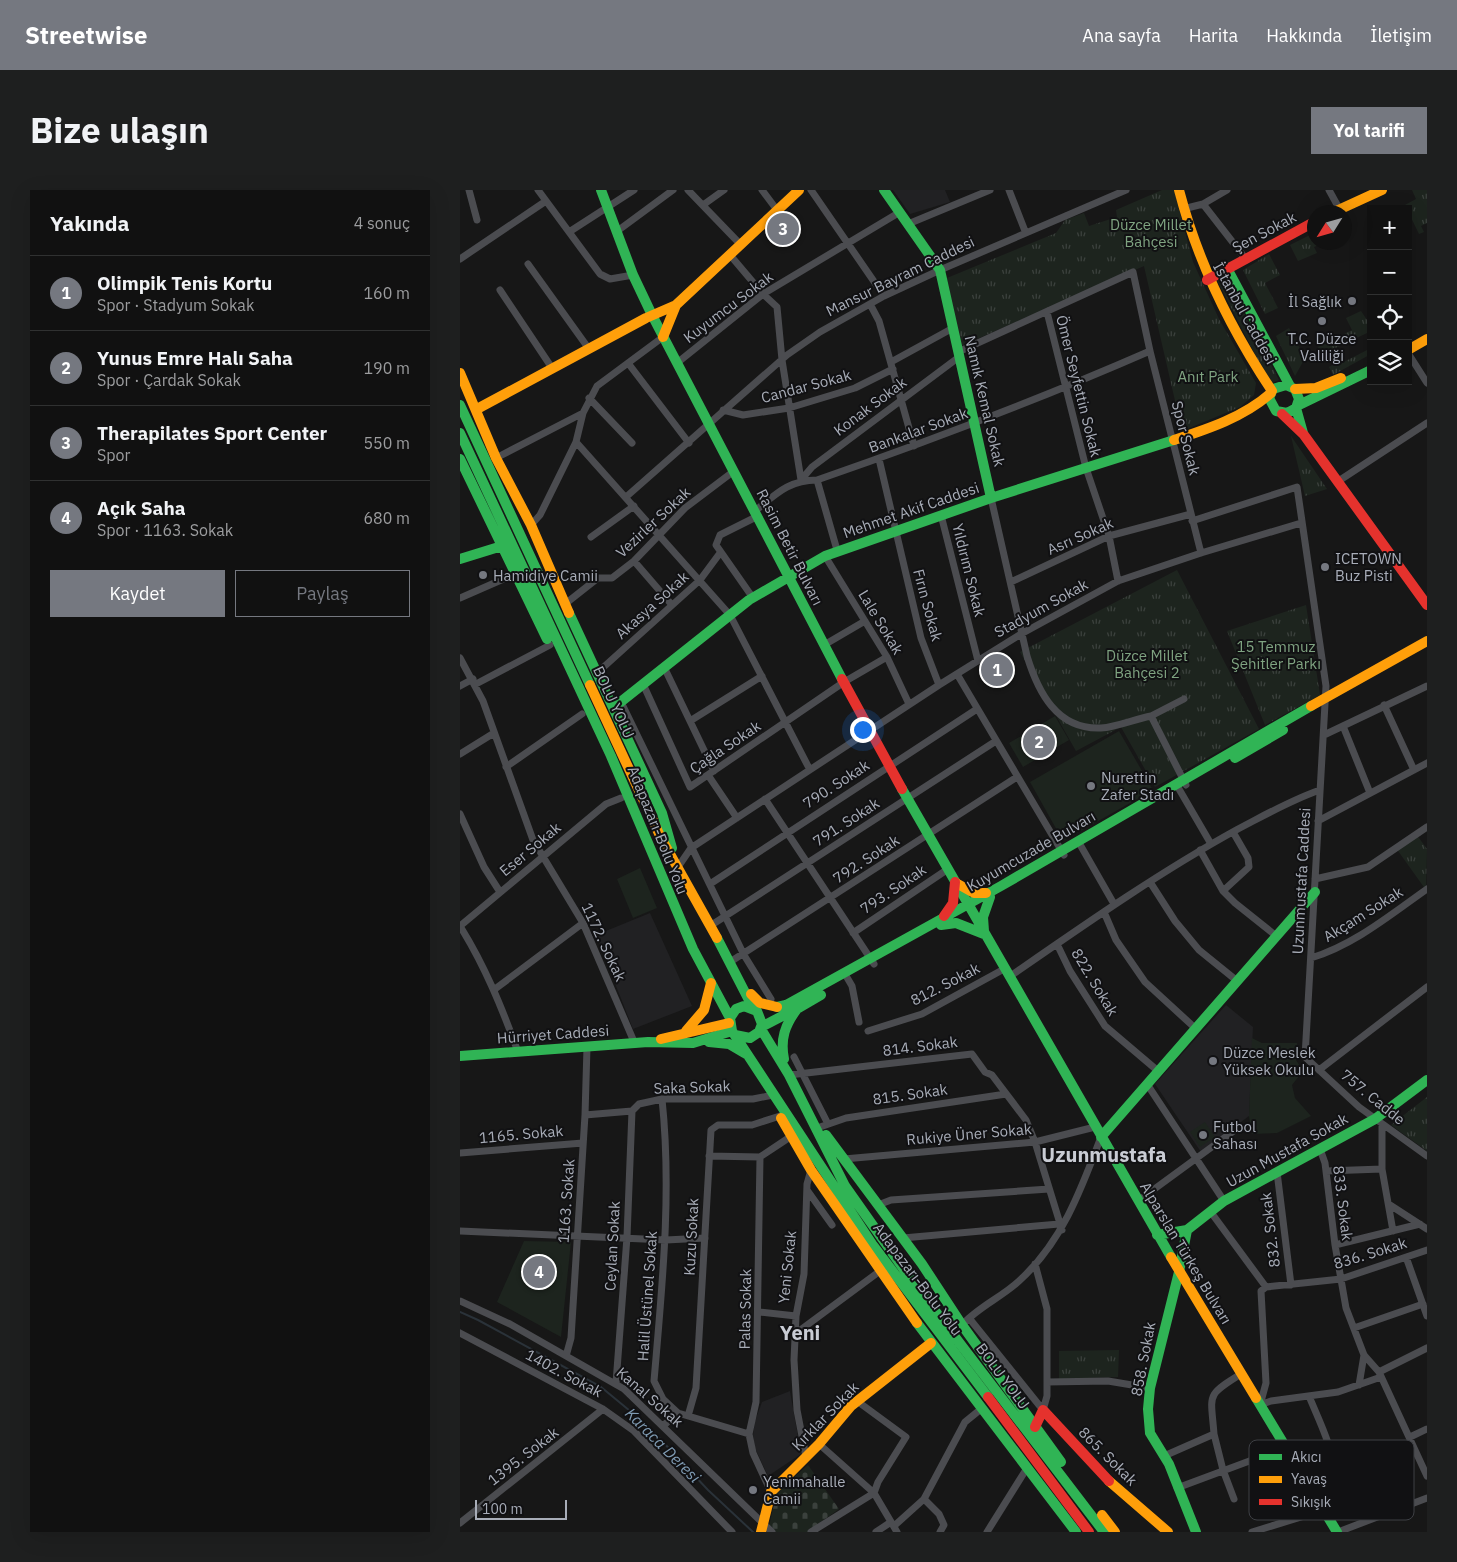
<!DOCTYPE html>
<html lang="tr">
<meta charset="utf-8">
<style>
body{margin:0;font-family:"IBM Plex Sans",sans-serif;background:#1e1f1f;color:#f1f3f6}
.controls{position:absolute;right:15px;top:15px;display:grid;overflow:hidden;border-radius:0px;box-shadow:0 5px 20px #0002}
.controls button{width:45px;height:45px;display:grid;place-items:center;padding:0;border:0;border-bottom:1px solid #303131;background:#111;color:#f1f3f6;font:25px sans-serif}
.compass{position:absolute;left:847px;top:15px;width:45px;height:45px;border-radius:50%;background:#111;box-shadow:0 5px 20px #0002;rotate:233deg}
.scale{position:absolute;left:15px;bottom:12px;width:92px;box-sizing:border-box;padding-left:5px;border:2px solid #a8adb8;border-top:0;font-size:14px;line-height:18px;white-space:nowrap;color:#a8adb8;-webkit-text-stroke:4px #111113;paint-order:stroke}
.you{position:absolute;left:402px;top:539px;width:18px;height:18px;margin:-12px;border:4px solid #fff;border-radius:50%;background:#1a73e8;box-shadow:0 0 0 8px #1a73e833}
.badge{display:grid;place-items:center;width:32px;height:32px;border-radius:50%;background:#757880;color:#fff;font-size:16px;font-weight:700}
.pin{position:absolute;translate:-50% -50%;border:2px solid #fff;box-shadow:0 1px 5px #0006}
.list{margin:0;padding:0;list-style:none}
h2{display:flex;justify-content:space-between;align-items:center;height:65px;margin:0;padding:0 20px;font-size:21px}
h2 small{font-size:16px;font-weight:400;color:#9c9d9f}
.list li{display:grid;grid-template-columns:32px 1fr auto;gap:15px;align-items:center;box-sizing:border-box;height:75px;padding:0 20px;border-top:1px solid #303131}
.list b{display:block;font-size:19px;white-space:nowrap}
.list p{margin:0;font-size:16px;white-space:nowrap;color:#9c9d9f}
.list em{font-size:16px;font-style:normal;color:#9c9d9f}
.actions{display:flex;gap:10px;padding:15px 20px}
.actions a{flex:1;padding:11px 0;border:1px solid #757880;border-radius:0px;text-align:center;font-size:18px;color:#757880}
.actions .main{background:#757880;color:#fff}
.icon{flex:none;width:28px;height:28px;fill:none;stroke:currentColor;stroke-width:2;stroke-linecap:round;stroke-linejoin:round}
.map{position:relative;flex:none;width:967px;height:1342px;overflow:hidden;border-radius:0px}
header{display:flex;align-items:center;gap:30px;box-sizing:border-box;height:70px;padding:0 25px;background:#757880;color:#fff}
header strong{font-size:24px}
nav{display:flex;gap:28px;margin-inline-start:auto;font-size:18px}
.intro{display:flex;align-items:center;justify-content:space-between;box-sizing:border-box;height:120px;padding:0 30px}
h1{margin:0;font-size:35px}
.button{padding:12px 22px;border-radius:0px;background:#757880;color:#fff;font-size:18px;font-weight:700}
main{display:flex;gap:30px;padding:0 30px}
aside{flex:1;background:#111;border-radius:0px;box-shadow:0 5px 20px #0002}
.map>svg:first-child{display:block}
.built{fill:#212123}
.green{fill:#1d241e}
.cemetery{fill:url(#cemetery-stones)}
.park{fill:url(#park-tufts)}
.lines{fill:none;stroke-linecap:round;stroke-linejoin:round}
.stream{stroke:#2a3239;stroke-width:2}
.street{stroke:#4b4c50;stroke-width:7}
.fast{stroke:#30b455;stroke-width:10}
.slow{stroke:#ff9f0a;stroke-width:10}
.jam{stroke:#e5322d;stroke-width:10}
.poi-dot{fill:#757880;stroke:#111113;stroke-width:2}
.labels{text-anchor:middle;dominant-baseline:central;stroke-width:4;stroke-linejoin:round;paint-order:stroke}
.park-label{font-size:15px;fill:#7fa381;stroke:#111113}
.street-label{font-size:15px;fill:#a8adb8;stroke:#111113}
.poi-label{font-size:15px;fill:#a8adb8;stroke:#111113;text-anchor:start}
.water-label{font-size:16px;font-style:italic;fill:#7f9bb3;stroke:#111113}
.district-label{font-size:20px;font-weight:bold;fill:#c9ccd4;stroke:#111113}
.key{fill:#111113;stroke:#3e4045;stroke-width:1}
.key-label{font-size:14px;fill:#a8adb8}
</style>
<header>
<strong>Streetwise</strong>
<nav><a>Ana sayfa</a><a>Harita</a><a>Hakkında</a><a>İletişim</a></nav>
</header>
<div class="intro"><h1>Bize ulaşın</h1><a class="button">Yol tarifi</a></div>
<main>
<aside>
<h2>Yakında<small>4 sonuç</small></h2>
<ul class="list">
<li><span class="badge">1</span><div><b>Olimpik Tenis Kortu</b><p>Spor · Stadyum Sokak</p></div><em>160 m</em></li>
<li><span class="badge">2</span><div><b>Yunus Emre Halı Saha</b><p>Spor · Çardak Sokak</p></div><em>190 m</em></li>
<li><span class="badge">3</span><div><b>Therapilates Sport Center</b><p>Spor</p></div><em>550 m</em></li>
<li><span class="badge">4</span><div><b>Açık Saha</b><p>Spor · 1163. Sokak</p></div><em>680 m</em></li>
</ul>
<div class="actions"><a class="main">Kaydet</a><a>Paylaş</a></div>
</aside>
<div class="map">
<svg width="967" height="1342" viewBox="0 0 967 1342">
<defs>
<pattern id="cemetery-stones" width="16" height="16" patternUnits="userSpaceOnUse" patternTransform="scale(1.25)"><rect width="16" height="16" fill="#1d241e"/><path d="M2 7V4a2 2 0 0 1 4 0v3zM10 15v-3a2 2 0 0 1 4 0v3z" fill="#3b413d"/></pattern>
<pattern id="park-tufts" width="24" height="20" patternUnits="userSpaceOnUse" patternTransform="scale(1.25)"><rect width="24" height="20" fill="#1d241e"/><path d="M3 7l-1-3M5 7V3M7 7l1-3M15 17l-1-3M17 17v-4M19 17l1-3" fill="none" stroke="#3b413d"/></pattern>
</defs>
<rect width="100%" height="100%" fill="#171717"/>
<path class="built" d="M433 0H485L490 12 450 24Z
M190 723 232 816 173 839 136 745Z
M766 815 793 837 789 926 741 962 695 894Z
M330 1201 341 1264 308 1286 295 1258 293 1245 295 1231 302 1212Z"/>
<path class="green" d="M595 526 609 550 563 577 549 553Z
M659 541 693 600 603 651 570 592Z
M180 678 197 718 173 728 157 689Z
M792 848 802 853H837L836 870 843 881 832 895 835 908 851 926 817 943 792 944 789 926Z
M745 932 755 947 740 957 730 942Z
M64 1051 111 1052 101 1147 37 1112Z"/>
<path class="cemetery" d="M348 1275 379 1319 347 1342H316L309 1336 317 1302Z"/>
<path class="park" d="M702 0H714L733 72 759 129 796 193 794 205 780 217 722 241 684 76 501 156 487 88 596 43 605 30 624 23 629 36 657 27 656 20Z
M952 0H967V33L961 36 964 42 959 44 945 15 956 9Z
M854 43V52L863 53 854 57 857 63 838 71 830 55Z
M809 64 820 85 805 93 818 118 805 124 783 80Z
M765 86 819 190 810 194 757 90Z
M901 121 911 136V149L908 150 907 143 869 161 871 166 864 170 858 157 892 140 886 128Z
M829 138 845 168 835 186 816 146Z
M911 158V164L873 185 869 177 876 173 878 175Z
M831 246 867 299 845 306Z
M717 380 799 539 695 597 661 537 616 561 560 462Z
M846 415 860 505 805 535 767 441Z
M956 644 967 659 966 700 936 658Z
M967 907V961L931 935Z
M659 1160 658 1187 599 1189V1161Z"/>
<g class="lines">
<path class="stream" d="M0 1122 18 1130 141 1197 187 1235 248 1300 293 1342"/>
<path class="street" d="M9 0 17 30
M78 0 140 84 150 89 173 85
M228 0 281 55
M302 0 317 20
M351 0 424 106
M549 0 565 41
M869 0 880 20
M743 14 785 68
M243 15 264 0
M723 19 743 14 767 0
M448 34 530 0
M109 42 174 0
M156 42 213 0
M270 65 303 104 317 117 322 170 341 290
M0 69 86 11
M68 74 129 159
M40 100 92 178
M410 114 419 131 454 256
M587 122 626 278 649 346 658 391
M498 162 673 82 690 161 741 363
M948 163 967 193
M431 172 493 138
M168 173 229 253
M217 173 303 104 440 22
M129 208 172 253
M263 220 283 225 329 218 395 198 433 179
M116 252 270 425 350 580
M36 268 123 223
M419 269 461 448 479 495
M341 290 352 277 499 167
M357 290 377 360
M877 292 967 233
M166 307 327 165 360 142 424 106 480 80 666 0
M531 308 567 466C578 502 597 540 641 538 657 537 675 529 691 526L726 595
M295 321C316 304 329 290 357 290 470 251 580 209 690 161
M481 325 518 471
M732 331 837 297 866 496 845 867 899 917 967 966
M71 335 80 325 116 252 123 223 137 196 203 147
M131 347 174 316
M365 366 427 467 449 514
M174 371 212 415
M551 392 649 346 731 324
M0 408 55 384
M293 408 256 355 260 345 298 326
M105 414 138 388H152L174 371 225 318 274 281
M364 455 405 431
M0 468 23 511 73 650 123 733 175 854
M204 477 254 581
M137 483 240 390 260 363
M497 484 604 665
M16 494 90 455
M183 494 230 597 384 492 427 467
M0 496 13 489
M161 512 284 765 311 809
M924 515 954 580
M691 526 724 509
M230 531 302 486
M883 536 910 603
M864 545 967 496
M0 564 34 543
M46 577 122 524
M248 585 277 628
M719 599 751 654
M305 609 414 774
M0 624 24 677 40 702
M858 631 967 573
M618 651 654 714
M740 660 763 701 775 713 815 745
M218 677 231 658 479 495 561 444 658 391 741 363 841 333
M855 689 908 677 967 637
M690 692 715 731 739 760 776 790
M250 694 517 519
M763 701 789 677 788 668 773 642
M644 722 656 750 685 792 735 838
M0 736 146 614 161 608
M0 736C25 776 42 818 58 862
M250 736 536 551
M393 743 488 679
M597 754 610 781 645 836 698 881
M851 768C894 755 930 725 967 699
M270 772 557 587
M385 784 392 796 399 832
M549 787C624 735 698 683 778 639 805 625 831 610 860 600
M35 799 123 733
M408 841 462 824 544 779
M334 867 368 934
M859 880 967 797
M329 885 512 864 525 882 532 885 566 930 575 952 602 1040
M687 894 764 1011
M202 909C212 1003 202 1097 194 1191L203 1209 218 1223 289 1244
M125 925 172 921 179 914 202 909H293L313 905
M922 934V979L933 1041
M360 937 386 928 546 904
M860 959 865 973 875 1055 886 1118 904 1165 919 1182 967 1286
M0 963 123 953
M249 966 300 967
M384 969 575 952 635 937
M866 981 922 979
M817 982 831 1095
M347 1000 372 1035
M678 1011 775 940
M418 1015 431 1010 589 999
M930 1015 967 1039
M750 1021 806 1097 881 1089 967 1060
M0 1041 206 1050 245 1048
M443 1048 599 1034
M875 1055 960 1034
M946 1067 967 1126
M575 1074 587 1119V1206L583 1220
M0 1111 50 1134 164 1199 312 1342
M299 1122 336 1126
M509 1128 583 1220
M502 1135C518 1117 542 1107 559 1091 602 1052 621 1000 641 947
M894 1138 963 1114
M0 1143 143 1219 174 1241 272 1342
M335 1144 420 1081
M106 1166 111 1148 125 925 127 857
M919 1182 967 1158
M587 1192 648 1191 690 1198
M156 1193 167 1047 172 921
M899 1195 904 1165
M849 1206C856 1224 877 1265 872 1282 870 1290 860 1298 855 1304
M800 1215 811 1211 878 1202 921 1187
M800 1215 806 1193 801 1101 806 1097
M228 1226 236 1198 251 940 258 935H292L320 926
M204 1235 218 1223
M754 1244C751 1204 745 1206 781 1184
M950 1247 967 1239
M359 1254 414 1303 437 1342
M704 1266 754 1244 763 1280 774 1309
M346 1267 337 1220 334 1170 336 1126 344 1084 347 994 351 980
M717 1298 811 1263 824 1254
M311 1302 293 1263 289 1244 296 1212 300 967 330 947
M464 1309 505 1232 521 1219
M0 1333 143 1219
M434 1336 464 1309 479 1324 484 1335 480 1342
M351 1342 414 1303 418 1292 446 1247 397 1211
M416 1342 431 1332
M527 1342 567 1278
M792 1342 864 1320
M878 1342 967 1308"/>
<path class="fast" d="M141 0 173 85 192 125 382 489
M424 0 480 80 531 308
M768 80 830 196
M0 215 130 495
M837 216 911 180
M836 218 827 223 816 221 809 208 813 199 826 195 835 199 839 209 836 218 843 243
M0 243 151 566 233 759 270 828
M0 269 87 449
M0 369 42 356
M109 423 202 623 212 658
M153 518 289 410 365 366 531 308 714 250
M775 568 823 540
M442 599 711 1067
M481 735 496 733 524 744
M524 741 523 727 530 707
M257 748 292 816
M317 817 326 815 541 696 851 516
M337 819 361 805
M303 836 334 820
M301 839 329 885 385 996 450 1088 644 1342
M275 845 290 848 299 842 302 834 297 821 284 816 276 819 270 828 272 841 412 1054 528 1207
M249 852 269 854 286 864
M0 866 188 852 233 853 272 841
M324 869C320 849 325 835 337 819
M366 945 462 1074 502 1135 601 1272
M641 947 855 702
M727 1040 719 1082 690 1198 688 1219 690 1243 709 1274 736 1342
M697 1045 727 1040 764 1011 915 929 967 890
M457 1133 616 1342
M796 1208 877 1342"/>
<path class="slow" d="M719 0C738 73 770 138 812 201
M874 22 922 0
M203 147 216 115
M948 160 967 149
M0 183 36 268 71 335 109 423
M835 199 856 198 881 188
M17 219 186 128 216 115 339 0
M714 250C748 239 784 227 811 203
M130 495 201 648 257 748
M851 516 967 451
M496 693 514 703H526
M291 804 300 813 317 817
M226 841 244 820 251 793
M201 849 269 833
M321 928 351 980 457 1133
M711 1067 796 1208
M649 1291 708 1342
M642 1325 655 1342
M301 1342 311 1302 359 1254 391 1216 471 1153"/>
<path class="jam" d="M747 90 854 32
M822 224 844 245 967 415
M382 489 442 599
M484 726 493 713 495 692
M528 1207 629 1342
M575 1237 583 1220 649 1291"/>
</g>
<g class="poi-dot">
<circle cx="892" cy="111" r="5"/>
<circle cx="862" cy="131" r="5"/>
<circle cx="865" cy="377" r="5"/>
<circle cx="23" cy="385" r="5"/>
<circle cx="631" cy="596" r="5"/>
<circle cx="753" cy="871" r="5"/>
<circle cx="743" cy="945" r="5"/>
<circle cx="293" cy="1300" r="5"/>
</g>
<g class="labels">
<g class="park-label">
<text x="691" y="34">Düzce Millet<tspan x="691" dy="17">Bahçesi</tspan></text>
<text x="748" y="186">Anıt Park</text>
<text x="816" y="456">15 Temmuz<tspan x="816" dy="17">Şehitler Parkı</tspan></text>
<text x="687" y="465">Düzce Millet<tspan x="687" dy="17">Bahçesi 2</tspan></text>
</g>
<g class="street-label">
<text transform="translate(804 42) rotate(-28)">Şen Sokak</text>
<text transform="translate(440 86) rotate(-26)">Mansur Bayram Caddesi</text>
<text transform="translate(268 117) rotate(-37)">Kuyumcu Sokak</text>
<text transform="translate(785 123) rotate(61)">İstanbul Caddesi</text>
<text transform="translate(346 196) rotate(-15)">Candar Sokak</text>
<text transform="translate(619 196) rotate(76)">Ömer Seyfettin Sokak</text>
<text transform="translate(525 211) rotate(77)">Namık Kemal Sokak</text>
<text transform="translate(410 216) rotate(-37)">Konak Sokak</text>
<text transform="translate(458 240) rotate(-20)">Bankalar Sokak</text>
<text transform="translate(726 248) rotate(76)">Spor Sokak</text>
<text transform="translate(451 320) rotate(-19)">Mehmet Akif Caddesi</text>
<text transform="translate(193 332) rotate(-43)">Vezirler Sokak</text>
<text transform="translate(620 346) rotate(-24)">Asrı Sokak</text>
<text transform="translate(330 357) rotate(63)">Rasim Betir Bulvarı</text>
<text transform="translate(509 380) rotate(76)">Yıldırım Sokak</text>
<text transform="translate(192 415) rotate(-42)">Akasya Sokak</text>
<text transform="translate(468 415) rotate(75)">Fırın Sokak</text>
<text transform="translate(581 418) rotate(-29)">Stadyum Sokak</text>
<text transform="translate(421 432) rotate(59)">Lale Sokak</text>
<text transform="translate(154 512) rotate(65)">BOLU YOLU</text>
<text transform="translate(265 557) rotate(-34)">Çağla Sokak</text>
<text transform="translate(376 594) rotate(-33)">790. Sokak</text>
<text transform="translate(386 632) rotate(-33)">791. Sokak</text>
<text transform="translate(198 640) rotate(68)">Adapazarı-Bolu Yolu</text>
<text transform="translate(70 659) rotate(-40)">Eser Sokak</text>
<text transform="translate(571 661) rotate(-30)">Kuyumcuzade Bulvarı</text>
<text transform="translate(406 669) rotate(-33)">792. Sokak</text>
<text transform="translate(841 691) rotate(-87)">Uzunmustafa Caddesi</text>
<text transform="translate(433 699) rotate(-34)">793. Sokak</text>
<text transform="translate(903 724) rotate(-32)">Akçam Sokak</text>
<text transform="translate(144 752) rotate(65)">1172. Sokak</text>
<text transform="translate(635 792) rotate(59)">822. Sokak</text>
<text transform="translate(485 794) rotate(-27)">812. Sokak</text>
<text transform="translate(93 844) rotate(-4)">Hürriyet Caddesi</text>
<text transform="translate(460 856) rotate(-7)">814. Sokak</text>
<text transform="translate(232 897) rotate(-2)">Saka Sokak</text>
<text transform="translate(450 904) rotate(-8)">815. Sokak</text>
<text transform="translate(913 907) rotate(39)">757. Cadde</text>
<text transform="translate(61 944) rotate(-5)">1165. Sokak</text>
<text transform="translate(509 944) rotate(-5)">Rukiye Üner Sokak</text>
<text transform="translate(827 960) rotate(-29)">Uzun Mustafa Sokak</text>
<text transform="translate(106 1011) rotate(-86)">1163. Sokak</text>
<text transform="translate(883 1013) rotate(83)">833. Sokak</text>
<text transform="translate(810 1040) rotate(-97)">832. Sokak</text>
<text transform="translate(231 1047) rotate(-87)">Kuzu Sokak</text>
<text transform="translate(152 1056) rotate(-87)">Ceylan Sokak</text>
<text transform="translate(726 1063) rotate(59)">Alparslan Türkeş Bulvarı</text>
<text transform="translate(910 1063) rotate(-17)">836. Sokak</text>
<text transform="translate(327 1077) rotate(-84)">Yeni Sokak</text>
<text transform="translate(458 1089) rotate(53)">Adapazarı-Bolu Yolu</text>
<text transform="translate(187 1106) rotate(-86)">Halil Üstünel Sokak</text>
<text transform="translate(285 1119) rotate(-89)">Palas Sokak</text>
<text transform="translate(683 1169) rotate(-79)">858. Sokak</text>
<text transform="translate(104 1183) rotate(28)">1402. Sokak</text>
<text transform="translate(543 1186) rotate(53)">BOLU YOLU</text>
<text transform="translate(190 1207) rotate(41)">Kanal Sokak</text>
<text transform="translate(365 1226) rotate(-46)">Kırklar Sokak</text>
<text transform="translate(63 1266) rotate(-38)">1395. Sokak</text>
<text transform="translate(648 1266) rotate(45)">865. Sokak</text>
</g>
<g class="poi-label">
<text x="882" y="111" text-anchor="end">İl Sağlık</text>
<text x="862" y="148" text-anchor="middle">T.C. Düzce<tspan x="862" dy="17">Valiliği</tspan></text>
<text x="875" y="368">ICETOWN<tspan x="875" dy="17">Buz Pisti</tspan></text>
<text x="33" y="385">Hamidiye Camii</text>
<text x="641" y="587">Nurettin<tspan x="641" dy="17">Zafer Stadı</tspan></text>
<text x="763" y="862">Düzce Meslek<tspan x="763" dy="17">Yüksek Okulu</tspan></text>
<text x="753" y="936">Futbol<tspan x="753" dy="17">Sahası</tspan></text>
<text x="303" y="1291">Yenimahalle<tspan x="303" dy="17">Camii</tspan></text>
</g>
<g class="water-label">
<text transform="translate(203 1255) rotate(45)">Karaca Deresi</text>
</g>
<g class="district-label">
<text x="644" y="964">Uzunmustafa</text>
<text x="340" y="1142">Yeni</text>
</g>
</g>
<rect x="789" y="1250" width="165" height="80" rx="8" class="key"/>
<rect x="799" y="1264" width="23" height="6" fill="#30b455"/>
<rect x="799" y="1286" width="23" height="7" fill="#ff9f0a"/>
<rect x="799" y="1309" width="23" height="6" fill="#e5322d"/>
<g class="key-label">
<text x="831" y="1272">Akıcı</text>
<text x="831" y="1294">Yavaş</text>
<text x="831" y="1317">Sıkışık</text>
</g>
</svg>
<div class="controls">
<button>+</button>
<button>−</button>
<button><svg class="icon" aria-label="locate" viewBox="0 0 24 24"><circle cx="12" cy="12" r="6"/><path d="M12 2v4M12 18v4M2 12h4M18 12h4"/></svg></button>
<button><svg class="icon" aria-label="layers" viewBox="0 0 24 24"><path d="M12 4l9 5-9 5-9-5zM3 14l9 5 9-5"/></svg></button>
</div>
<svg class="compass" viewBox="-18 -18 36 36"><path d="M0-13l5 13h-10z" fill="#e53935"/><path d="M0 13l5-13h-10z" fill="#9c9d9f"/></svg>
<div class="scale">100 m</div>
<div class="you"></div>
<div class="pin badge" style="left:537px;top:480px">1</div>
<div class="pin badge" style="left:579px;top:552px">2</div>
<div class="pin badge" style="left:323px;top:39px">3</div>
<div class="pin badge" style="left:79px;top:1082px">4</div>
</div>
</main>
